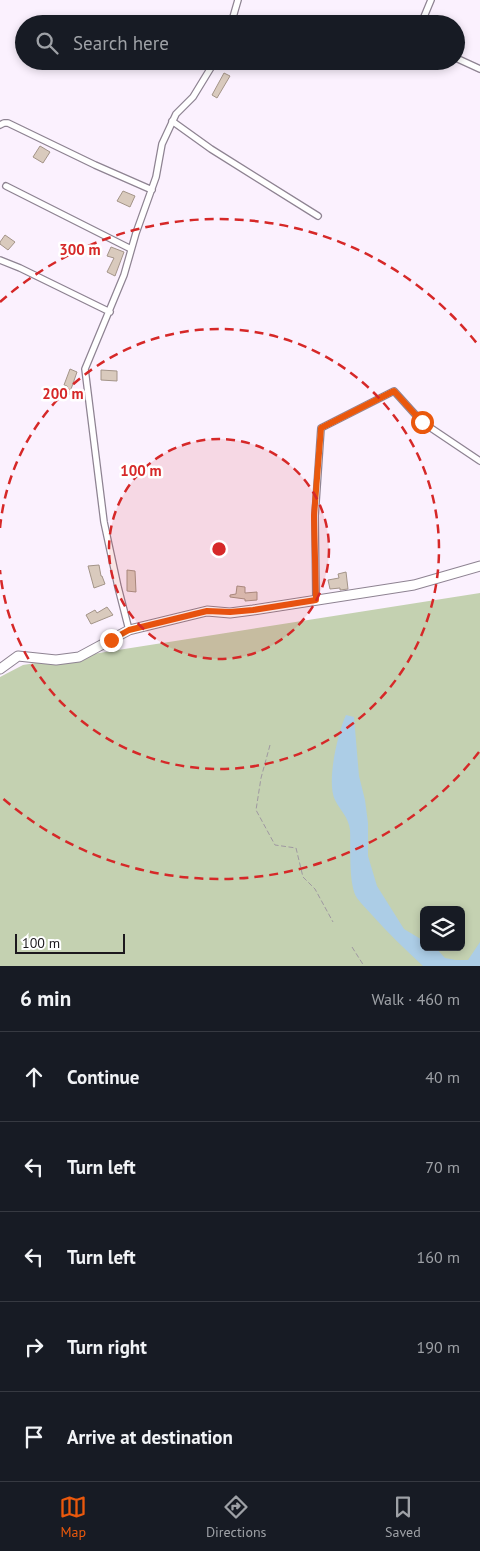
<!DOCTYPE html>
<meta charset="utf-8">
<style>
body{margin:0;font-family:"PT Sans",sans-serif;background:#20242c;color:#f1f3f6}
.controls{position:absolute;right:15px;bottom:15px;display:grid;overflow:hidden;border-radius:8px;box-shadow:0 2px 8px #0003}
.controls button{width:45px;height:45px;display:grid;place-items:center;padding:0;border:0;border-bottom:1px solid #363941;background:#171b24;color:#f1f3f6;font:25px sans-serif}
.scale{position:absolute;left:15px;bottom:12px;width:110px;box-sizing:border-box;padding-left:5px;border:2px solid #1c181d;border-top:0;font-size:14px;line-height:18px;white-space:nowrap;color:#1c181d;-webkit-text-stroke:4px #fff;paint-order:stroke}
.stop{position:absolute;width:15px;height:15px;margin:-11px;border:4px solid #ea580c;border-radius:50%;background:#fff}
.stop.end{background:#ea580c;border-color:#fff;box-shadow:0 1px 5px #0008}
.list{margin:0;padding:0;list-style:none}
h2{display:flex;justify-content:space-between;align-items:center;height:65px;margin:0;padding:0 20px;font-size:21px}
h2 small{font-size:16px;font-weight:400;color:#9ea1a6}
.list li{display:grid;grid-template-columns:32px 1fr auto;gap:15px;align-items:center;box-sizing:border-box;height:90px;padding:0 20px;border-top:1px solid #363941}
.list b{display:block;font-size:19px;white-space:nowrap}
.list em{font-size:16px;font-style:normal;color:#9ea1a6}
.icon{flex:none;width:28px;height:28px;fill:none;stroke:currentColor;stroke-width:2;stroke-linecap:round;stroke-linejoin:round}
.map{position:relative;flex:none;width:480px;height:966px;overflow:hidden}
.search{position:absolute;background:#171b24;box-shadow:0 2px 8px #0003;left:15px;right:15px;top:15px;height:55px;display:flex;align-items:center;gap:12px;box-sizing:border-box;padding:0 18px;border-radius:28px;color:#9ea1a6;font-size:19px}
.sheet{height:515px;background:#171b24}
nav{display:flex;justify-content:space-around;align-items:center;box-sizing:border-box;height:70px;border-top:1px solid #363941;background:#171b24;font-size:14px;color:#9ea1a6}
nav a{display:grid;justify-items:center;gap:2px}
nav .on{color:#ea580c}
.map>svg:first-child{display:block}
.green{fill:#c4d1b1;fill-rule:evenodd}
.water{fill:#accde6}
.building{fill:#d9cabd;stroke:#a39488}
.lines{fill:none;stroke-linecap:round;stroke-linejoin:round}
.minor-casing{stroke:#8e8392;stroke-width:8}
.secondary-casing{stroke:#8e8392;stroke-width:11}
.path{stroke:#9f98a1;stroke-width:1;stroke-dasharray:5 2.5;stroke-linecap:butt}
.minor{stroke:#fff;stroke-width:5.5}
.secondary{stroke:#fff;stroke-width:9}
.route{stroke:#ea580c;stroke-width:6}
.ring{fill:none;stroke:#d62828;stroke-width:2.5;stroke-dasharray:9 6}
.centre{fill:#d62828;stroke:#fff;stroke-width:2.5}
.ring-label{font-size:15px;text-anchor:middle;font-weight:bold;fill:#d62828;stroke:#fff;stroke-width:5;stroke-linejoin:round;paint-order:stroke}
</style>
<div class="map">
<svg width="480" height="966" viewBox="0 0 480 966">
<rect width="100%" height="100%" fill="#fbf1fe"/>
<path class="green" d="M480 593V966H0V677L23 665ZM424 910H461V947H424Z"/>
<path class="water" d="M346 715 354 717 359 776 365 800 368 823V856L377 886 404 929 424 941V947H435L445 958 456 960H468L480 942V966H423C405 949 388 933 372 915 367 909 361 904 357 898 348 884 351 847 350 830 349 818 340 810 335 800 326 782 338 732 346 715Z"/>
<path class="building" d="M224 73 230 76 217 98 212 95Z
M40 146 50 152 43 163 33 157Z
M123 191 135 196 130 207 117 201Z
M5 235 15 242 8 250 0 244V242Z
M111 247 124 252 115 276 107 272 114 258 107 256Z
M70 369 77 372 69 395H67V386L64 385Z
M101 370 117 371V381L101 380Z
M99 565 101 576H102L105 584 94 588 88 566Z
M127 570 135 571 136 592 127 591Z
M346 572 348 589 340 590V588L330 589 328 580 339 578 338 574Z
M237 586 245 587V593L257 592V600L245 601V599L230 597V595L236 594Z
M107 607 113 615 91 624 86 615 95 610 97 613Z"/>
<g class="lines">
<defs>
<path id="minor" d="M231 24 238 0
M421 24 431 0
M456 58 480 69
M172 121 211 149 318 216
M0 125 4 123H8L95 165 152 190
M6 186 131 249
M0 260 20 268 110 312
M316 600 315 516 321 428 394 391 422 422 480 461
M129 630 118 587 104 522 85 369 124 275 136 233 156 177 162 144 176 114 193 97 215 61"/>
<path id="secondary" d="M0 669 18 656 56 660 79 657 129 630 207 611 230 613 253 610 414 585 480 566"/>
</defs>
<use href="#minor" class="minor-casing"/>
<use href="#secondary" class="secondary-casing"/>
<path class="path" d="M270 745 261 778 256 810 275 845 296 848 303 877 315 889 333 922
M352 947 364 966"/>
<use href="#minor" class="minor"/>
<use href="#secondary" class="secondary"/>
</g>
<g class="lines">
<path class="route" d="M111 640 129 630 207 611 230 612 253 610 316 600 314 516 321 428 394 391 422 422"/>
</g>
<circle cx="219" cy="549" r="110" fill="#d62828" fill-opacity=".12"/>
<g class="ring">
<circle cx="219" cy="549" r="110"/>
<path d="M0 528A220 220 0 1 1 0 570"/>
<path d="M479 752A330 330 0 0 1 0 796M0 302A330 330 0 0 1 479 346"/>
</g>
<circle cx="219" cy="549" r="8" class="centre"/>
<g class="ring-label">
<text x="80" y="255">300 m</text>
<text x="63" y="399">200 m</text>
<text x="141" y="476">100 m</text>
</g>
</svg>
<div class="controls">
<button><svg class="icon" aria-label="layers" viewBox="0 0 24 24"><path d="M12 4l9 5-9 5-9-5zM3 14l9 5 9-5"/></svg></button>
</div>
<div class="scale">100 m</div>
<div class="stop" style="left:422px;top:422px"></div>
<div class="stop end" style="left:111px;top:640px"></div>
<div class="search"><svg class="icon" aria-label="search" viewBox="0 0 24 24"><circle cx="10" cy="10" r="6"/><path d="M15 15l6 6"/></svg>Search here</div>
</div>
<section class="sheet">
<h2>6 min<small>Walk · 460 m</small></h2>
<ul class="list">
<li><svg class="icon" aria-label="ahead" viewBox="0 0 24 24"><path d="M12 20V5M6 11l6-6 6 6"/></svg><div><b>Continue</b></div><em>40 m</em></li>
<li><svg class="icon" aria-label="left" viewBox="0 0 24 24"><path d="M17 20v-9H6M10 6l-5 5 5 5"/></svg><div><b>Turn left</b></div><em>70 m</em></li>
<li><svg class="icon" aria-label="left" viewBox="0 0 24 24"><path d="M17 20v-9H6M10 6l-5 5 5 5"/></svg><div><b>Turn left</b></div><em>160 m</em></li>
<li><svg class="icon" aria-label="right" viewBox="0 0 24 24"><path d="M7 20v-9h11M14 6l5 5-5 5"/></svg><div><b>Turn right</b></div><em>190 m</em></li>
<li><svg class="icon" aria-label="arrive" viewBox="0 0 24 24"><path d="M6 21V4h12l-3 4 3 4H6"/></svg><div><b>Arrive at destination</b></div></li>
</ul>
</section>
<nav>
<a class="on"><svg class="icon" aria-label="map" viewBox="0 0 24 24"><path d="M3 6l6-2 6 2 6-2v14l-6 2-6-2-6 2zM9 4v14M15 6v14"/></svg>Map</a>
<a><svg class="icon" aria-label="directions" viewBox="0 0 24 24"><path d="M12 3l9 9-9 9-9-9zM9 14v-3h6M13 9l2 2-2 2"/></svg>Directions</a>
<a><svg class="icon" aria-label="saved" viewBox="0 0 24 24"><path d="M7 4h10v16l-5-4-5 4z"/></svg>Saved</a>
</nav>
